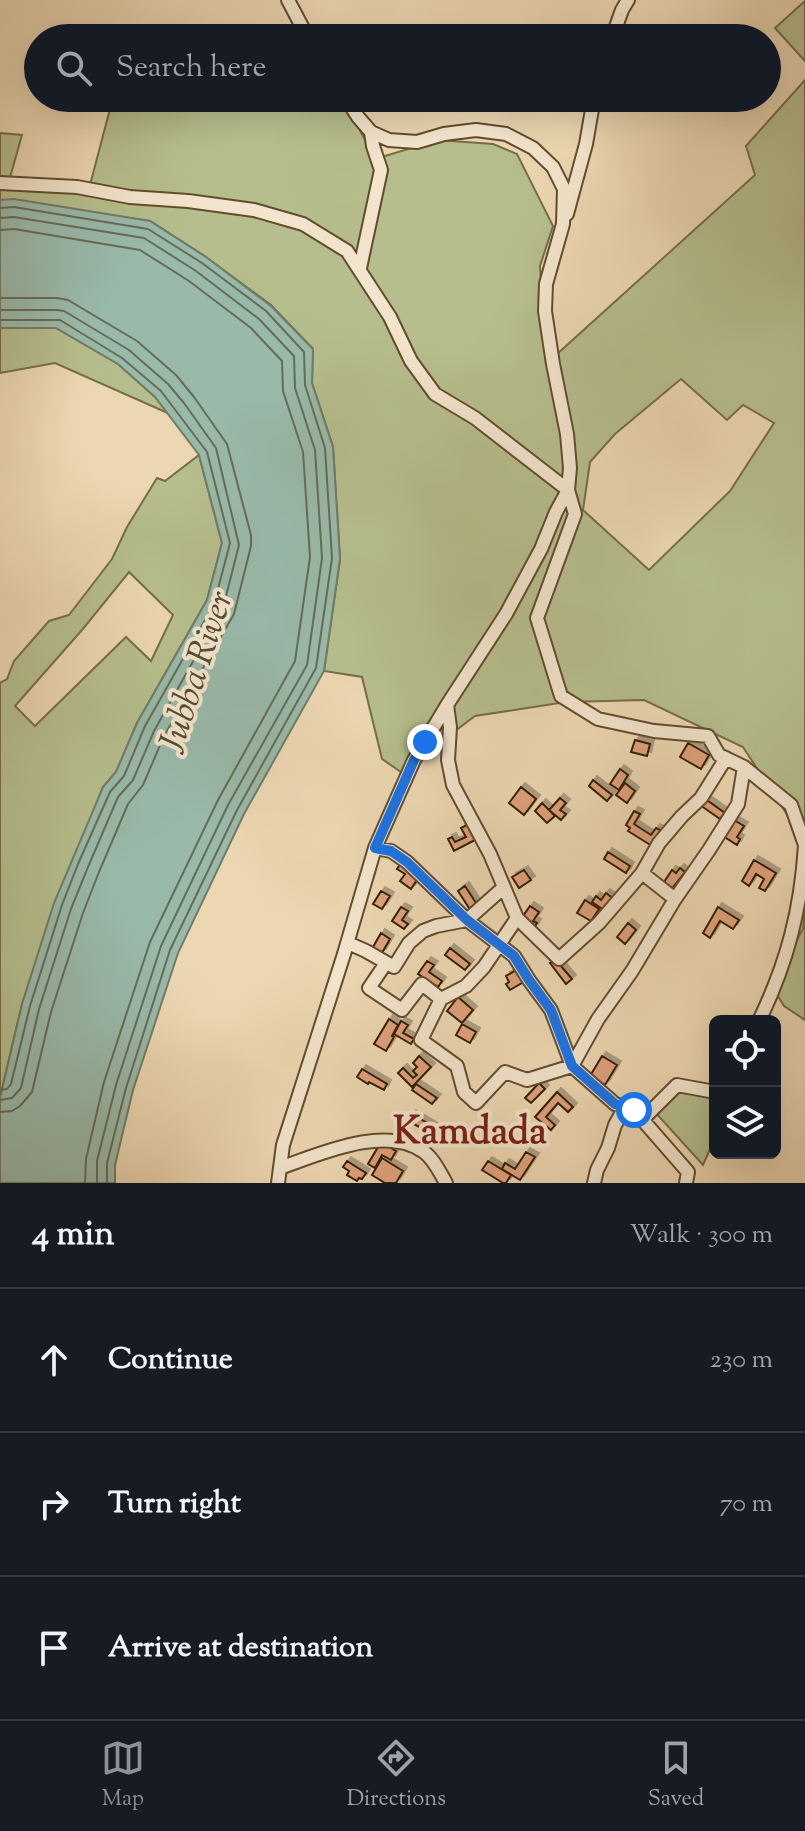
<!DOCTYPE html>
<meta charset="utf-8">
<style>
body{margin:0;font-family:"Sorts Mill Goudy",serif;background:#20242c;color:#f1f3f6}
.controls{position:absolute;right:24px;bottom:24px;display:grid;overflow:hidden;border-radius:12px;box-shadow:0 8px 32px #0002}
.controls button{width:72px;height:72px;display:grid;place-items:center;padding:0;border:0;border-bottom:2px solid #363941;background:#171b24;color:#f1f3f6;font:40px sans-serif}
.stop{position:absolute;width:24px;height:24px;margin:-18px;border:6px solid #1a73e8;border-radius:50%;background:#fff}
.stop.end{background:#1a73e8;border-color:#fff;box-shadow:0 2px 8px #0008}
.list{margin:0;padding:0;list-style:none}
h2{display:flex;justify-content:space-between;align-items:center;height:104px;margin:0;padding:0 32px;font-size:34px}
h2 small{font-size:26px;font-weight:400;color:#9ea1a6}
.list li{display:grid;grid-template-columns:52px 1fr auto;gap:24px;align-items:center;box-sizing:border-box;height:144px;padding:0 32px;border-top:2px solid #363941}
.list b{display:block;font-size:30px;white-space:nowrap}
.list em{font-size:26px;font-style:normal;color:#9ea1a6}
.icon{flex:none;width:44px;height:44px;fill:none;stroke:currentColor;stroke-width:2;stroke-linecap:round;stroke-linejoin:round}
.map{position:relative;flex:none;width:805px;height:1183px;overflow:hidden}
.search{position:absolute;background:#171b24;box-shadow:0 8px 32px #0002;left:24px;right:24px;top:24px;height:88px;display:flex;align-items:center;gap:20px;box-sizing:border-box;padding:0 28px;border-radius:44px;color:#9ea1a6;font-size:30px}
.sheet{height:536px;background:#171b24}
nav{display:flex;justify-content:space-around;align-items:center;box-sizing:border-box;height:112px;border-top:2px solid #363941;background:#171b24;font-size:22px;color:#9ea1a6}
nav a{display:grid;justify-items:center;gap:4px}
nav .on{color:#8c9099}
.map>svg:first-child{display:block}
.green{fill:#b6be8d;stroke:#756e48;stroke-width:2;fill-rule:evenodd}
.water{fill:#99baab;stroke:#717c67;stroke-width:2}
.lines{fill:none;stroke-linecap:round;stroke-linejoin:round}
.shore{stroke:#666c56;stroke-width:2}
.building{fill:#dfa17d;stroke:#341e02;stroke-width:2;filter:url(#shadow)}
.minor-casing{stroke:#624c2e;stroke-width:16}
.minor{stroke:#f3e5cd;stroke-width:12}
.route{stroke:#1a73e8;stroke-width:10}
.labels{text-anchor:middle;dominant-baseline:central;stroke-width:8;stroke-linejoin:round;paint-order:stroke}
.water-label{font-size:36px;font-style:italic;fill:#524d35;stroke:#f3e5cd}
.quarter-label{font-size:38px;font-weight:bold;fill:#7a1f14;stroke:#f3e5cd}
</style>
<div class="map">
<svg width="805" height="1183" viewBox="0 0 805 1183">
<defs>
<filter id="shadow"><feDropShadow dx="4" dy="-4" stdDeviation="0" flood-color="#0004"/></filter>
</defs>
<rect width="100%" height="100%" fill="#ecd7b2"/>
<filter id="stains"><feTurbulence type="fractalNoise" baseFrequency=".0025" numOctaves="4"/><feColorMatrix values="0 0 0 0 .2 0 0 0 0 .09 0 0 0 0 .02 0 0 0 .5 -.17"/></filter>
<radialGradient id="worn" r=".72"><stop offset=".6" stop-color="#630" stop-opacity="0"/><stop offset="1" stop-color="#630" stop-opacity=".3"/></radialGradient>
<path class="green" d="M805 1V61L775 28Z
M805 80V842L743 747 644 700 566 702 475 716 401 772 382 759 362 677 324 671 340 559 333 447 312 383 313 349 271 305 206 257 150 221 0 200V133L22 135 9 181 89 189 111 105 256 109 267 98H343L375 159 438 140 493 144 517 154 553 226 540 266 546 364 755 175 746 146ZM681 379 727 420 743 405 774 423 730 491 649 570 583 510 590 462 615 434Z
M0 328H56L118 364 155 397 170 414 55 363 0 373Z
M199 455 222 543 207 600 137 723 116 772 103 787 22 1004 0 1098V683L7 679 14 661 49 621 69 615 112 559 127 527 157 478 165 481ZM129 572 173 615 151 661 126 637 35 726 15 706 82 630Z
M805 905V1020L784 1006 771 985 803 929Z
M679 1084 715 1098V1138L703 1165 654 1111Z"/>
<path class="water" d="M14 199 150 221 206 257 271 306 313 349 312 383 333 447 340 559 324 671 244 814 178 953 133 1090 115 1165V1183H0V1098L22 1004 54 903 103 787 116 772 137 723 207 600 222 543 199 455 155 397 118 364 56 328H0V200Z"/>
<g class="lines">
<path class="shore" d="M0 208 14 207 148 229 202 263 266 311 304 352 305 385 325 448 332 558 316 668 237 810 170 950 126 1088 107 1163V1183
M0 218 14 217 144 238 196 271 259 319 294 356 295 388 315 450 322 558 307 665 228 805 161 946 116 1085 97 1161V1183
M0 230 14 229 140 250 189 281 251 328 282 361 283 391 303 452 310 557 295 661 218 800 150 942 104 1082 86 1159 85 1183
M0 298H57L68 300 137 341 176 375 194 397 227 444 251 535V546L234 614 164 736 143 785 128 804 99 872 83 913 51 1012 32 1092 20 1106 12 1111 0 1112
M0 310H57L64 311 129 350 168 384 184 403 216 448 239 545 223 608 154 731 133 780 118 797 88 867 71 909 39 1009 21 1088 12 1098 0 1100
M0 320H60L122 358 161 391 207 452 230 543 214 604 145 726 124 776 110 792 78 864 62 905 30 1006 11 1084 7 1089 0 1090"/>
</g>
<path class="building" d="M635 740 650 744 647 756 631 752Z
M688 743 709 755 701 769 680 757Z
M620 769 628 775 619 790 610 784Z
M593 780 612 795 607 801 589 786Z
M625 783 635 791 627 803 616 795Z
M521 787 536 799 524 815 509 803Z
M560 798 566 803 560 810 566 814 561 820 549 810Z
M704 798 725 813 720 819 700 805Z
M542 803 555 816 547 823 535 811Z
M634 811 640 814 634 824 651 835 656 828 662 831 652 846 628 831 630 828 626 825Z
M734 820 744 826 737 837 740 839 737 845 723 836Z
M467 825 475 840 454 851 448 839 452 837 455 842 466 837 461 828Z
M608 852 630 866 626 873 604 859Z
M754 860 776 873 765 891 759 888 764 879 756 874 749 886 742 881Z
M401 863 420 875 411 889 400 881 405 874 397 869Z
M680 868 685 872 670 891 662 885 672 870 676 873Z
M524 870 531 880 519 888 512 877Z
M465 886 478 906 471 911 458 891Z
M381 891 390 896 382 909 373 904Z
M606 893 615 900 607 912 592 902 596 896 601 900Z
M585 900 599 909 591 921 577 913Z
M530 906 539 912 533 921 537 923 534 928 521 919Z
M401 907 408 911 402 920 408 924 404 929 392 921Z
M718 907 739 920 733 929 720 921 710 938 703 933Z
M628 923 636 930 625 944 617 937Z
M381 933 390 939 382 953 373 947Z
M450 948 470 964 465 970 445 955Z
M555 959 572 979 566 984 550 963Z
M427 961 434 965 429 972 442 981 438 987 418 974Z
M520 968 527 980 510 990 506 984 509 982 506 976Z
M458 997 473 1010 462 1023 447 1011Z
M389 1019 398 1025 392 1036 394 1037 386 1051 374 1044Z
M401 1021 408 1025 403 1033 414 1039 411 1044 394 1034Z
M462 1024 476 1032 470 1043 456 1035Z
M419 1056 431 1067 412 1087 398 1073 403 1068 413 1078 417 1075 413 1071 417 1067 413 1063Z
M602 1056 617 1065 605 1085 590 1076Z
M362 1069 387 1084 384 1090 369 1082 368 1084 357 1077Z
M539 1083 545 1089 531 1103 525 1098Z
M416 1084 437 1098 432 1104 412 1090Z
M557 1092 573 1107 568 1112 558 1103 546 1117 555 1125 551 1130 535 1117Z
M412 1114 434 1127 424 1143 419 1140 425 1130 408 1121Z
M381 1142 396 1151 391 1160 382 1155 375 1168 368 1164Z
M526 1152 535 1157 520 1180 502 1169 505 1163 515 1169Z
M382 1158 403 1171 396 1183H385L372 1175Z
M347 1161 366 1173 362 1179 359 1178 357 1181 347 1175 349 1171 343 1167Z
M488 1161 511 1175 506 1183H503L482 1170Z"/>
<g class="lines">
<defs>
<path id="minor" d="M288 0 308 38
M612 38 622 10 628 0
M346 98 358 117 371 132 389 140 417 142 444 134 476 130 506 134 533 148 553 167 564 189 563 224 546 284 545 311 553 364 567 434 570 468 568 490 556 512 541 549 506 614 447 705 450 727 448 760 453 785 490 854 517 918 559 959 599 923 642 873 675 899 632 971 598 1019 572 1066 527 1080 505 1072 476 1103 464 1092 457 1066 421 1040 441 999
M0 183 77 187 130 197 188 201 254 210 303 224 347 251 390 317 411 361 435 394 475 418 568 490 575 514 537 618 561 696 598 719 654 731 708 736 719 755 744 767 791 805 805 845
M567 214 586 144 594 98
M360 268 381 170 373 146 371 132
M375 848 391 851 407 862 467 920 514 956 529 980 551 1010 572 1066 615 1104 634 1110 688 1172 686 1183
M642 873 659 843 682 816 701 798 726 758
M675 899 709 850 738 804 744 767
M348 943 366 951 394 967 409 943 423 931 436 926 467 920 503 888
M386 963 369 988 402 1010 422 984 441 999 466 986 484 967 517 918
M759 1021C787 963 801 910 805 845
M642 1120 677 1085 715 1092
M280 1168C320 1154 386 1124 424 1152 434 1159 440 1173 446 1183
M278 1183 283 1145 344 954 375 848 414 760 447 705
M594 1183 597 1170 608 1148 615 1125 625 1107"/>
</defs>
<use href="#minor" class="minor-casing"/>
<use href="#minor" class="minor"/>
</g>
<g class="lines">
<path class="route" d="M425 742 414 760 375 848 391 851 407 862 467 920 514 956 529 980 551 1010 572 1066 615 1104 634 1110"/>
</g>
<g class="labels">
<g class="water-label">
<text transform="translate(198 672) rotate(-72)">Jubba River</text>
</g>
<g class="quarter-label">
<text x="470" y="1134">Kamdada</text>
</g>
</g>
<rect width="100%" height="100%" filter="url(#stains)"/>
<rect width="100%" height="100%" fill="url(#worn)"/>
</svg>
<div class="controls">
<button><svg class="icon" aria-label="locate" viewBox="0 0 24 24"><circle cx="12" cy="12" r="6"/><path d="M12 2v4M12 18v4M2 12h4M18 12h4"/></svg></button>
<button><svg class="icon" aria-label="layers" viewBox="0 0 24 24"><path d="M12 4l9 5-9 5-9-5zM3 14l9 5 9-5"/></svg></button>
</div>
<div class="stop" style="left:634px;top:1110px"></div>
<div class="stop end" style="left:425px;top:742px"></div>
<div class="search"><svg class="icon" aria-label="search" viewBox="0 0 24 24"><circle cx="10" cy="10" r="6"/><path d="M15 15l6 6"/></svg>Search here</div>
</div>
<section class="sheet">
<h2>4 min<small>Walk · 300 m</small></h2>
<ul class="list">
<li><svg class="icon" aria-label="ahead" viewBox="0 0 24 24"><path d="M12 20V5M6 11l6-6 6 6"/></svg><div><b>Continue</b></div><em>230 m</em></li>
<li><svg class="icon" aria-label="right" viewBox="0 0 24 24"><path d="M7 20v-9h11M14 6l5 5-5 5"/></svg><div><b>Turn right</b></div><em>70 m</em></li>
<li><svg class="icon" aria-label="arrive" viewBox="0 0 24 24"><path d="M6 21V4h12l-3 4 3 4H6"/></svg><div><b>Arrive at destination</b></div></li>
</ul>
</section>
<nav>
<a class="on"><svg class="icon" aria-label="map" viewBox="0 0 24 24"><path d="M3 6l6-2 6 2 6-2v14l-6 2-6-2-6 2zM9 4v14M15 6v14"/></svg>Map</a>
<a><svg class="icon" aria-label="directions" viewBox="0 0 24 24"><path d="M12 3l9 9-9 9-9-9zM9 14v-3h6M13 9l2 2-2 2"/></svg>Directions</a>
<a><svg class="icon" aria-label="saved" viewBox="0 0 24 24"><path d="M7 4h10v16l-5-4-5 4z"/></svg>Saved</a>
</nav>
